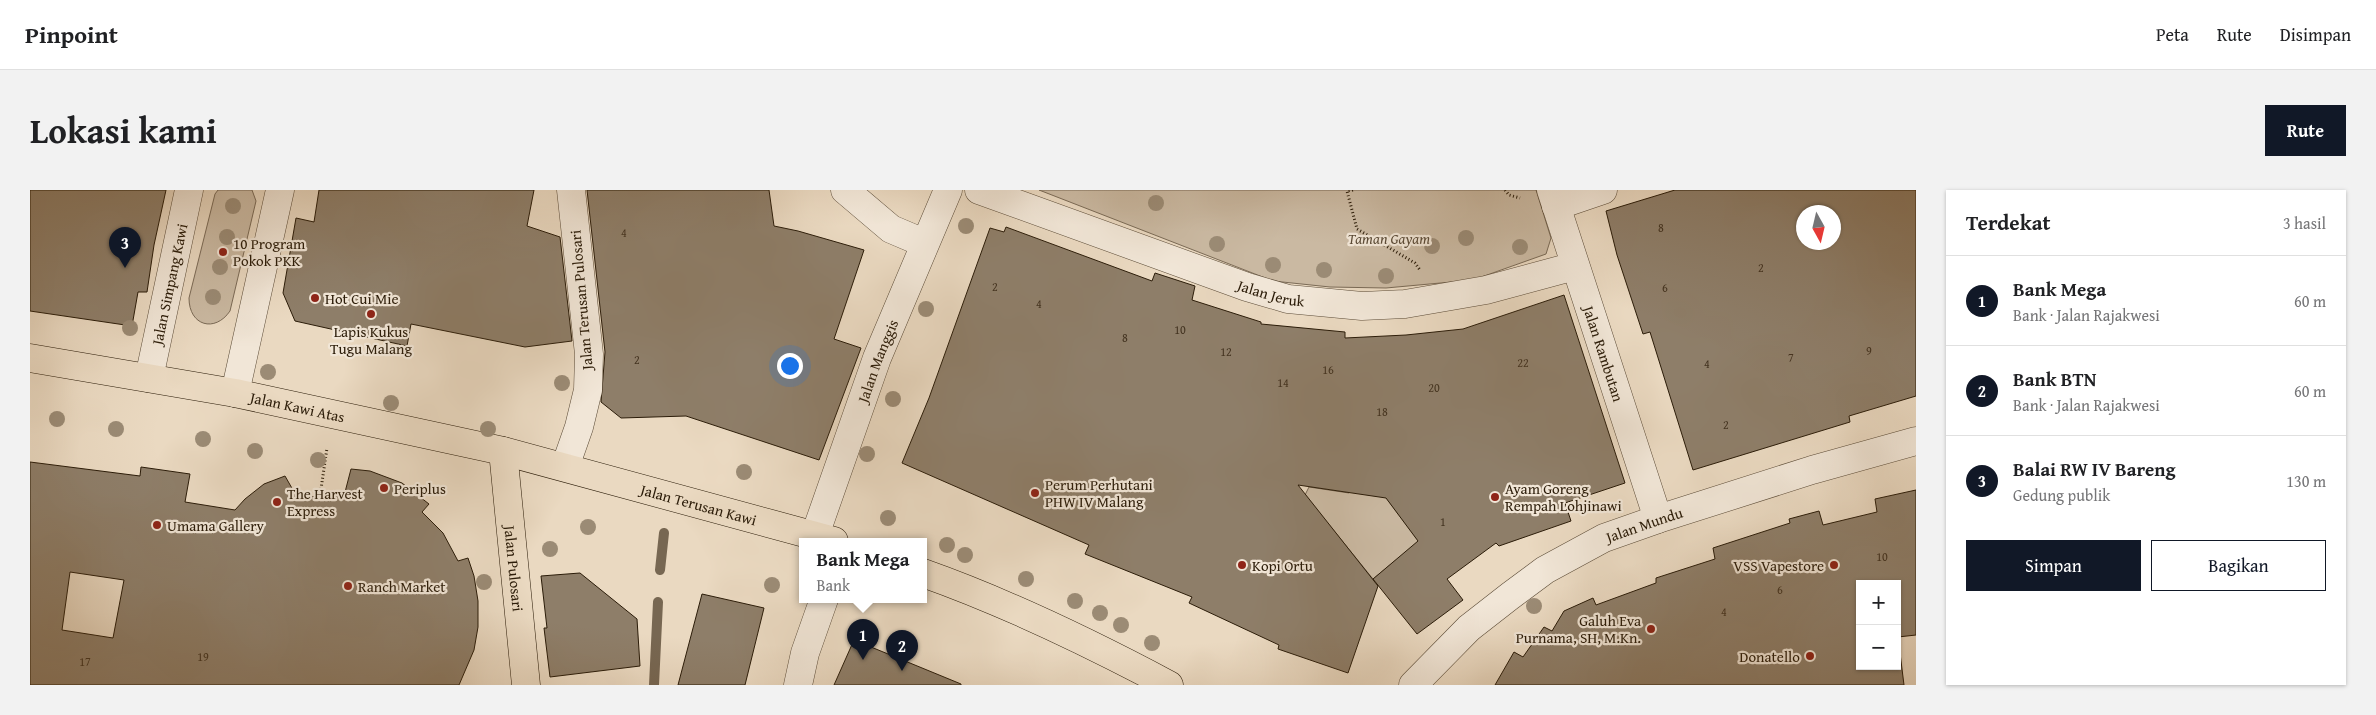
<!DOCTYPE html>
<html lang="id">
<meta charset="utf-8">
<style>
body{margin:0;font-family:"Gentium Book Plus",serif;background:#f2f2f2;color:#202124}
.controls{position:absolute;right:15px;bottom:15px;display:grid;overflow:hidden;border-radius:0px;box-shadow:0 1px 4px #0004}
.controls button{width:45px;height:45px;display:grid;place-items:center;padding:0;border:0;border-bottom:1px solid #e0e0e0;background:#fff;color:#202124;font:25px sans-serif}
.compass{position:absolute;left:1766px;top:15px;width:45px;height:45px;border-radius:50%;background:#fff;box-shadow:0 1px 4px #0004;rotate:172deg}
.you{position:absolute;left:759px;top:175px;width:18px;height:18px;margin:-12px;border:4px solid #fff;border-radius:50%;background:#1a73e8;box-shadow:0 0 0 8px #1a73e833}
.badge{display:grid;place-items:center;width:32px;height:32px;border-radius:50%;background:#111827;color:#fff;font-size:16px;font-weight:700}
.pin{position:absolute;translate:-50% -41px;filter:drop-shadow(0 1px 2px #0008)}
.pin::after{content:'';position:absolute;top:26px;width:18px;height:15px;background:inherit;clip-path:polygon(0 0,100% 0,50% 100%)}
.popup{position:absolute;left:769px;top:348px;width:128px;height:65px;box-sizing:border-box;display:grid;place-content:center;border-radius:0px;background:#fff;filter:drop-shadow(0 1px 4px #0005);font-size:16px;white-space:nowrap;color:#757577}
.popup b{font-size:19px;color:#202124}
.popup::after{content:'';position:absolute;left:50%;top:100%;margin-left:-10px;border:10px solid transparent;border-top-color:#fff}
.list{margin:0;padding:0;list-style:none}
h2{display:flex;justify-content:space-between;align-items:center;height:65px;margin:0;padding:0 20px;font-size:21px}
h2 small{font-size:16px;font-weight:400;color:#757577}
.list li{display:grid;grid-template-columns:32px 1fr auto;gap:15px;align-items:center;box-sizing:border-box;height:90px;padding:0 20px;border-top:1px solid #e0e0e0}
.list b{display:block;font-size:19px;white-space:nowrap}
.list p{margin:0;font-size:16px;white-space:nowrap;color:#757577}
.list em{font-size:16px;font-style:normal;color:#757577}
.actions{display:flex;gap:10px;padding:15px 20px}
.actions a{flex:1;padding:11px 0;border:1px solid #111827;border-radius:0px;text-align:center;font-size:18px;color:#111827}
.actions .main{background:#111827;color:#fff}
.map{position:relative;flex:none;width:1886px;height:495px;overflow:hidden;border-radius:0px}
header{display:flex;align-items:center;gap:30px;box-sizing:border-box;height:70px;padding:0 25px;background:#fff;border-bottom:1px solid #e0e0e0}
header strong{font-size:24px}
nav{display:flex;gap:28px;margin-inline-start:auto;font-size:18px}
.intro{display:flex;align-items:center;justify-content:space-between;box-sizing:border-box;height:120px;padding:0 30px}
h1{margin:0;font-size:35px}
.button{padding:12px 22px;border-radius:0px;background:#111827;color:#fff;font-size:18px;font-weight:700}
main{display:flex;gap:30px;padding:0 30px}
aside{flex:1;background:#fff;border-radius:0px;box-shadow:0 1px 4px #0004}
.map>svg:first-child{display:block}
.green{fill:#cab9a2;stroke:#7a6a56}
.lines{fill:none;stroke-linecap:round;stroke-linejoin:round}
.stream{stroke:#776752;stroke-width:10}
.building{fill:#8e7e69;stroke:#2b1c09;fill-rule:evenodd}
.minor-casing{stroke:#5b4b37;stroke-width:29}
.major-casing{stroke:#2b1c09;stroke-width:29}
.path{stroke:#2b1c09;stroke-width:3;stroke-dasharray:1 2.5;stroke-linecap:butt}
.minor{stroke:#f1e6d7;stroke-width:28}
.major{stroke:#ead9c1;stroke-width:28}
.tree{fill:#9b8b75}
.poi-dot{fill:#8f2418;stroke:#f1e6d7;stroke-width:2}
.labels{text-anchor:middle;dominant-baseline:central;stroke-width:4.5;stroke-linejoin:round;paint-order:stroke}
.number-label{font-size:12px;fill:#443421}
.park-label{font-size:15px;font-style:italic;fill:#5b4b37;stroke:#f1e6d7}
.poi-label{font-size:15px;fill:#2b1c09;stroke:#f1e6d7;text-anchor:start}
.street-label{font-size:15px;fill:#2b1c09;stroke:#f1e6d7}
</style>
<header>
<strong>Pinpoint</strong>
<nav><a>Peta</a><a>Rute</a><a>Disimpan</a></nav>
</header>
<div class="intro"><h1>Lokasi kami</h1><a class="button">Rute</a></div>
<main>
<div class="map">
<svg width="1886" height="495" viewBox="0 0 1886 495">
<rect width="100%" height="100%" fill="#ead9c1"/>
<filter id="stains"><feTurbulence type="fractalNoise" baseFrequency=".004" numOctaves="4"/><feColorMatrix values="0 0 0 0 .2 0 0 0 0 .09 0 0 0 0 .02 0 0 0 .5 -.17"/></filter>
<radialGradient id="worn" r=".72"><stop offset=".6" stop-color="#630" stop-opacity="0"/><stop offset="1" stop-color="#630" stop-opacity=".3"/></radialGradient>
<path class="green" d="M188 0H222L226 11 200 121C185 143 159 136 159 108L185 4Z
M1009 0H1506L1521 48 1516 64 1443 90 1356 98 1300 97 1243 91Z
M1324 259 1358 261 1357 309 1406 373 1366 370 1343 389 1275 305 1279 297 1319 303Z"/>
<g class="lines">
<path class="stream" d="M630 380 634 343
M624 495 628 412"/>
</g>
<path class="building" d="M0 0H136L124 55 117 102H108L102 136 0 121Z
M289 0H504L497 36 530 47 542 151 495 157 381 134 377 156 265 131 253 103 266 28 284 32Z
M557 0H739L744 36 768 41 834 60 804 149 831 158 789 270 656 226 591 228 571 212 575 162Z
M1645 0H1886V206L1819 226 1820 232 1663 280 1620 142 1613 144 1587 65 1576 21ZM1774 22H1804V52H1774Z
M976 37 1122 91 1125 83 1165 96 1162 110 1231 132V134L1315 142V148L1376 145 1433 139 1534 105 1595 293 1535 313 1541 331 1469 356 1466 353 1417 389 1433 410 1387 444 1343 389 1388 351 1356 308 1268 295 1348 396 1318 483 1248 459 1249 455 1159 413 1162 407 1055 364 1059 355 872 273 899 208 960 38 974 42Z
M0 272 110 286 111 277 160 284 155 312 205 320 215 309 234 294 255 286 267 307 314 306 321 279 340 281 372 293 399 314 392 322 413 343 428 371 438 368 444 386 448 411V437L444 460 429 495H0ZM40 382 94 390 83 448 32 440Z
M1886 300V445L1868 447 1874 495H1465L1484 462 1493 467 1514 437 1522 441 1534 421 1563 408 1566 415 1626 393V388L1685 369 1683 358 1760 333 1759 329 1789 321 1793 335 1847 322 1845 309ZM1830 394H1867V476H1830Z
M550 383 607 429 610 476 520 487 514 438H517L511 386Z
M672 404 734 418 715 495H648Z
M824 450 931 494V495H804Z"/>
<g class="lines">
<defs>
<g id="minor">
<path d="M815 0 861 39 894 53"/>
<path id="s1" d="M949 0 1217 97 1258 109 1332 116 1375 114 1456 100 1545 76"/>
<path id="s2" d="M1521 0 1628 329"/>
<path d="M1526 16 1573 0"/>
<path id="s3" d="M119 188 159 0"/>
<path d="M205 203 250 0"/>
<path d="M535 277 549 237 558 200 559 164 541 0"/>
<path id="s4" d="M785 345 847 168 918 0"/>
<path d="M768 495 775 463 794 409"/>
<path id="s5" d="M1383 495 1439 438 1480 406 1515 380 1574 348 1628 329 1782 280 1886 251"/>
</g>
<g id="major">
<path id="s6" d="M0 168 205 203 473 261 804 351"/>
<path id="s7" d="M473 261 496 495"/>
<path d="M893 383C978 413 1060 453 1139 495"/>
</g>
</defs>
<use href="#minor" class="minor-casing"/>
<use href="#major" class="major-casing"/>
<path class="path" d="M1323 0 1317 1 1327 39 1385 73 1390 80
M1475 0 1479 5 1490 8
M290 306 297 258"/>
<use href="#minor" class="minor"/>
<use href="#major" class="major"/>
</g>
<g class="tree">
<circle cx="1126" cy="13" r="8"/>
<circle cx="203" cy="16" r="8"/>
<circle cx="936" cy="36" r="8"/>
<circle cx="197" cy="47" r="8"/>
<circle cx="1436" cy="48" r="8"/>
<circle cx="1187" cy="54" r="8"/>
<circle cx="1402" cy="56" r="8"/>
<circle cx="1490" cy="57" r="8"/>
<circle cx="1243" cy="75" r="8"/>
<circle cx="190" cy="77" r="8"/>
<circle cx="1294" cy="80" r="8"/>
<circle cx="1356" cy="86" r="8"/>
<circle cx="183" cy="107" r="8"/>
<circle cx="896" cy="119" r="8"/>
<circle cx="100" cy="138" r="8"/>
<circle cx="238" cy="182" r="8"/>
<circle cx="532" cy="193" r="8"/>
<circle cx="863" cy="209" r="8"/>
<circle cx="361" cy="213" r="8"/>
<circle cx="27" cy="229" r="8"/>
<circle cx="86" cy="239" r="8"/>
<circle cx="458" cy="239" r="8"/>
<circle cx="173" cy="249" r="8"/>
<circle cx="225" cy="261" r="8"/>
<circle cx="837" cy="264" r="8"/>
<circle cx="288" cy="270" r="8"/>
<circle cx="714" cy="282" r="8"/>
<circle cx="858" cy="328" r="8"/>
<circle cx="558" cy="337" r="8"/>
<circle cx="917" cy="355" r="8"/>
<circle cx="520" cy="359" r="8"/>
<circle cx="935" cy="365" r="8"/>
<circle cx="996" cy="389" r="8"/>
<circle cx="454" cy="392" r="8"/>
<circle cx="742" cy="395" r="8"/>
<circle cx="1045" cy="411" r="8"/>
<circle cx="1504" cy="416" r="8"/>
<circle cx="1070" cy="423" r="8"/>
<circle cx="1091" cy="435" r="8"/>
<circle cx="1122" cy="453" r="8"/>
</g>
<g class="poi-dot">
<circle cx="193" cy="62" r="5"/>
<circle cx="285" cy="108" r="5"/>
<circle cx="341" cy="124" r="5"/>
<circle cx="354" cy="298" r="5"/>
<circle cx="1005" cy="303" r="5"/>
<circle cx="1465" cy="307" r="5"/>
<circle cx="247" cy="312" r="5"/>
<circle cx="127" cy="335" r="5"/>
<circle cx="1212" cy="375" r="5"/>
<circle cx="1804" cy="375" r="5"/>
<circle cx="318" cy="396" r="5"/>
<circle cx="1621" cy="439" r="5"/>
<circle cx="1780" cy="466" r="5"/>
</g>
<g class="labels">
<g class="number-label">
<text x="1631" y="37">8</text>
<text x="594" y="42">4</text>
<text x="1731" y="77">2</text>
<text x="965" y="96">2</text>
<text x="1635" y="97">6</text>
<text x="1009" y="113">4</text>
<text x="1150" y="139">10</text>
<text x="1095" y="147">8</text>
<text x="1839" y="160">9</text>
<text x="1196" y="161">12</text>
<text x="1761" y="167">7</text>
<text x="607" y="169">2</text>
<text x="1493" y="172">22</text>
<text x="1677" y="173">4</text>
<text x="1298" y="179">16</text>
<text x="1253" y="192">14</text>
<text x="1404" y="197">20</text>
<text x="1352" y="221">18</text>
<text x="1696" y="234">2</text>
<text x="1413" y="331">1</text>
<text x="1852" y="366">10</text>
<text x="1750" y="399">6</text>
<text x="1694" y="421">4</text>
<text x="173" y="466">19</text>
<text x="55" y="471">17</text>
</g>
<g class="park-label">
<text x="1359" y="48">Taman Gayam</text>
</g>
<g class="poi-label">
<text x="203" y="53">10 Program<tspan x="203" dy="17">Pokok PKK</tspan></text>
<text x="295" y="108">Hot Cui Mie</text>
<text x="341" y="141" text-anchor="middle">Lapis Kukus<tspan x="341" dy="17">Tugu Malang</tspan></text>
<text x="1015" y="294">Perum Perhutani<tspan x="1015" dy="17">PHW IV Malang</tspan></text>
<text x="364" y="298">Periplus</text>
<text x="1475" y="298">Ayam Goreng<tspan x="1475" dy="17">Rempah Lohjinawi</tspan></text>
<text x="257" y="303">The Harvest<tspan x="257" dy="17">Express</tspan></text>
<text x="137" y="335">Umama Gallery</text>
<text x="1222" y="375">Kopi Ortu</text>
<text x="1794" y="375" text-anchor="end">VSS Vapestore</text>
<text x="328" y="396">Ranch Market</text>
<text x="1611" y="430" text-anchor="end">Galuh Eva<tspan x="1611" dy="17">Purnama, SH, M.Kn.</tspan></text>
<text x="1770" y="466" text-anchor="end">Donatello</text>
</g>
<g class="street-label">
<text stroke="none"><textPath href="#s3" startOffset="96">Jalan Simpang Kawi</textPath></text>
<text stroke="none"><textPath href="#s1" startOffset="310">Jalan Jeruk</textPath></text>
<text transform="translate(551 110) rotate(-95)">Jalan Terusan Pulosari</text>
<text stroke="none"><textPath href="#s2" startOffset="172">Jalan Rambutan</textPath></text>
<text stroke="none"><textPath href="#s4" startOffset="185">Jalan Manggis</textPath></text>
<text stroke="none"><textPath href="#s6" startOffset="272">Jalan Kawi Atas</textPath></text>
<text stroke="none"><textPath href="#s6" startOffset="685">Jalan Terusan Kawi</textPath></text>
<text stroke="none"><textPath href="#s5" startOffset="285">Jalan Mundu</textPath></text>
<text stroke="none"><textPath href="#s7" startOffset="118">Jalan Pulosari</textPath></text>
</g>
</g>
<rect width="100%" height="100%" filter="url(#stains)"/>
<rect width="100%" height="100%" fill="url(#worn)"/>
</svg>
<div class="controls">
<button>+</button>
<button>−</button>
</div>
<svg class="compass" viewBox="-18 -18 36 36"><path d="M0-13l5 13h-10z" fill="#e53935"/><path d="M0 13l5-13h-10z" fill="#757577"/></svg>
<div class="you"></div>
<div class="pin badge" style="left:833px;top:470px">1</div>
<div class="popup"><b>Bank Mega</b>Bank</div>
<div class="pin badge" style="left:872px;top:481px">2</div>
<div class="pin badge" style="left:95px;top:78px">3</div>
</div>
<aside>
<h2>Terdekat<small>3 hasil</small></h2>
<ul class="list">
<li><span class="badge">1</span><div><b>Bank Mega</b><p>Bank · Jalan Rajakwesi</p></div><em>60 m</em></li>
<li><span class="badge">2</span><div><b>Bank BTN</b><p>Bank · Jalan Rajakwesi</p></div><em>60 m</em></li>
<li><span class="badge">3</span><div><b>Balai RW IV Bareng</b><p>Gedung publik</p></div><em>130 m</em></li>
</ul>
<div class="actions"><a class="main">Simpan</a><a>Bagikan</a></div>
</aside>
</main>
